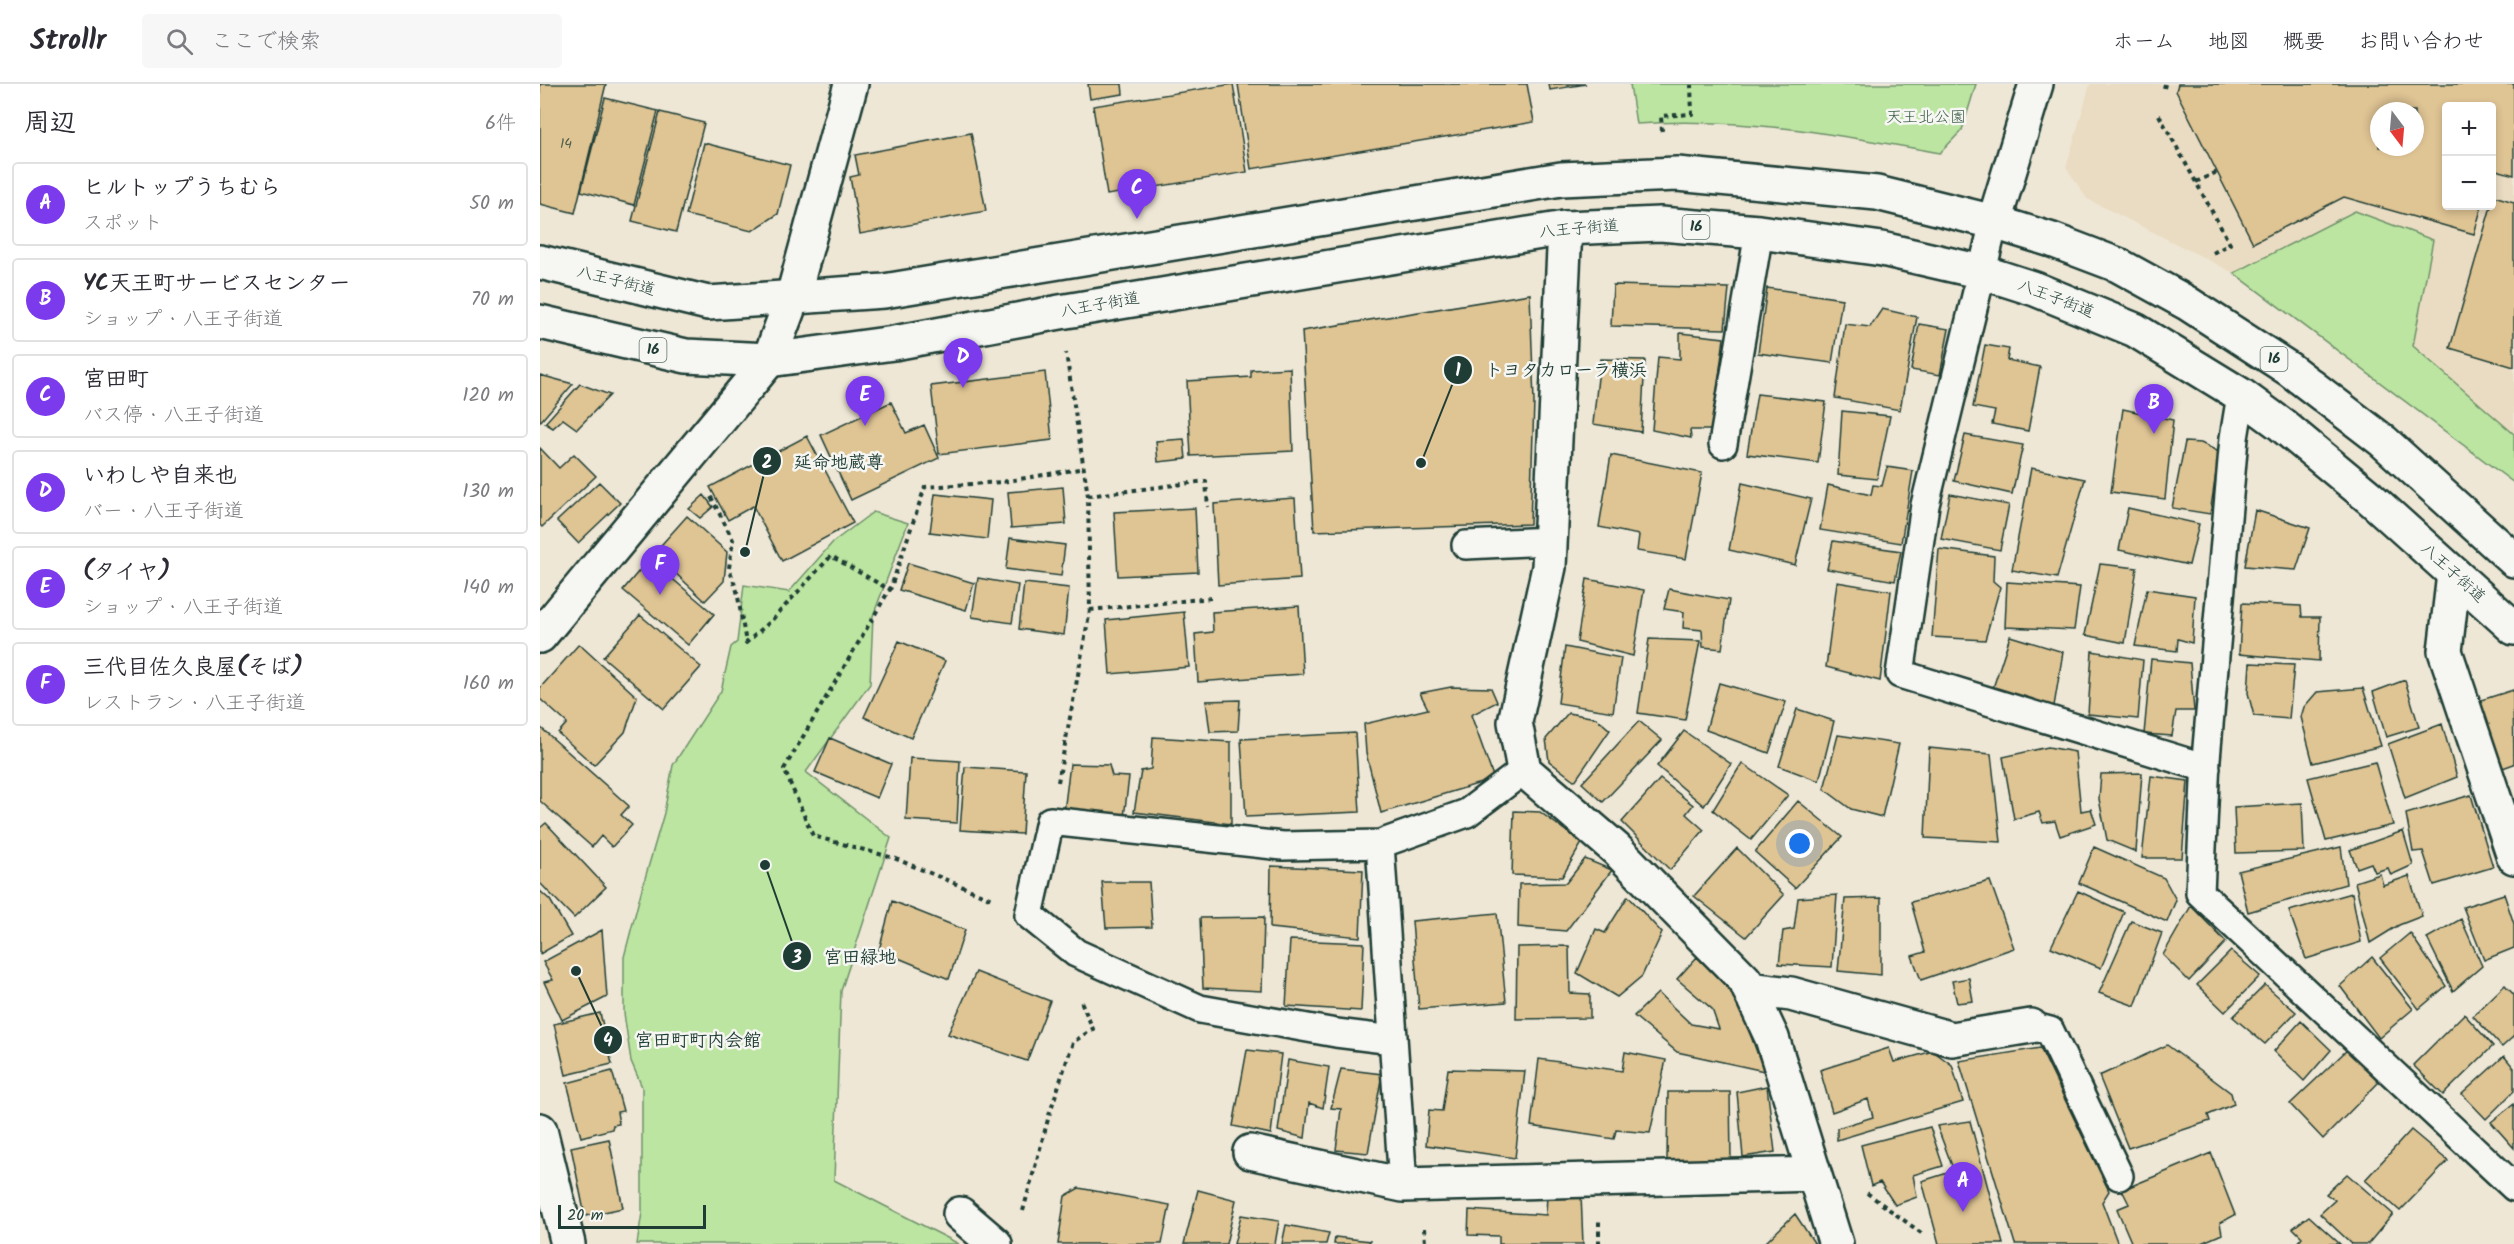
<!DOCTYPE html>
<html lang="ja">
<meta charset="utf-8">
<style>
body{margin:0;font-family:Kalam,"Klee One",sans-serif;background:#f7f7f7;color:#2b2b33}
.controls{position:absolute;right:18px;top:18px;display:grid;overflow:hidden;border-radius:6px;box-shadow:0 3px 9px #0003}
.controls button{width:54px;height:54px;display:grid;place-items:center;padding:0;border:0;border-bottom:2px solid #e1e1e2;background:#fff;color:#2b2b33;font:30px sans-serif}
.compass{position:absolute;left:1830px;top:18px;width:54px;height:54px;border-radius:50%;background:#fff;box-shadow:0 3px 9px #0003;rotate:164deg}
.scale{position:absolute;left:18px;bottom:15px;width:148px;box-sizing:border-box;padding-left:6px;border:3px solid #1f3d34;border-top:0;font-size:16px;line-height:21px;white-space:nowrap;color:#1f3d34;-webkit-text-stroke:4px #f6f6f2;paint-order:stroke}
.you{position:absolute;left:1260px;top:760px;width:21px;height:21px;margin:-15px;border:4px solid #fff;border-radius:50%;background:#1a73e8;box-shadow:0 0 0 9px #1a73e833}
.badge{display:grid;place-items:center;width:39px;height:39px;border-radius:50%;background:#7c3aed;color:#fff;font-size:20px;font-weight:700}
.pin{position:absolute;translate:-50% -50px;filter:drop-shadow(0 2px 3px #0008)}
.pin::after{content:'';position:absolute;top:32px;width:21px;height:18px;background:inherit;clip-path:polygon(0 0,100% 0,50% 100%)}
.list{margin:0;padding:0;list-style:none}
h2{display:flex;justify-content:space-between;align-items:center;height:78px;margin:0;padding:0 24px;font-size:26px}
h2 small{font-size:20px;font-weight:400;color:#7c7c81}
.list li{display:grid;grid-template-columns:39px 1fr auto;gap:18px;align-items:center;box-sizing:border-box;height:84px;margin:0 12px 12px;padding:0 12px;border:2px solid #e1e1e2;border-radius:6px}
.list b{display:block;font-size:22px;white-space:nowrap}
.list p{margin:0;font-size:20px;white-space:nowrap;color:#7c7c81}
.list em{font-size:20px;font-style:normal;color:#7c7c81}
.icon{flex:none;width:33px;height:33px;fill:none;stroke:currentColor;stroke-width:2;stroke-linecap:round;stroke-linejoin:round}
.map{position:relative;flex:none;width:1974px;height:1160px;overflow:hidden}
header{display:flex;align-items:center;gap:36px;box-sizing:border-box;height:84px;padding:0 30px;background:#fff;border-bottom:2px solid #e1e1e2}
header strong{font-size:28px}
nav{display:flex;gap:33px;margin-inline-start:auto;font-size:21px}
.search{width:420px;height:54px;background:#f7f7f7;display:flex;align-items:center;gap:15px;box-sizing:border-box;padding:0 21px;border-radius:6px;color:#7c7c81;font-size:22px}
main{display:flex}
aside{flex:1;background:#fff}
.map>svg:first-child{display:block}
.built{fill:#eadcc2;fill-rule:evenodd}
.green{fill:#bce5a1;stroke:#6e916a;stroke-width:1.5}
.building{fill:#dfc494;stroke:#1f3d34;stroke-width:1.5;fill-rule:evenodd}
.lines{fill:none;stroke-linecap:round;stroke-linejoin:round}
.service-casing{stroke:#1f3d34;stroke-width:32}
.minor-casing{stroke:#1f3d34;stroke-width:38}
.tertiary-casing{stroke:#1f3d34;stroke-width:38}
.trunk-casing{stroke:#1f3d34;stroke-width:38}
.path{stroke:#1f3d34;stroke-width:4;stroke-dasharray:4.5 4.5;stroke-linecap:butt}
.service{stroke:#f6f6f2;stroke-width:27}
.minor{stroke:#f6f6f2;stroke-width:33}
.tertiary{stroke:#f6f6f2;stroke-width:33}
.trunk{stroke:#f6f6f2;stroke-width:33}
.labels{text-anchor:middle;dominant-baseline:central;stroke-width:5;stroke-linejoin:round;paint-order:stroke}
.number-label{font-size:14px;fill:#4f5f4c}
.shield{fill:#f6f6f2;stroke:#60746d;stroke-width:1.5}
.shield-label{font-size:15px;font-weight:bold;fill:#1f3d34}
.park-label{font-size:16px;fill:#3e5f4a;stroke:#f6f6f2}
.street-label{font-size:16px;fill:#1f3d34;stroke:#f6f6f2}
.leader{fill:none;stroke:#1f3d34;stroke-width:2}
.callout-dot{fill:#1f3d34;stroke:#f6f6f2;stroke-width:2}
.mark-label{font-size:18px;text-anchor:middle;font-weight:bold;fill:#fff}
.callout-label{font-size:18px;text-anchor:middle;font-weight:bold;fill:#1f3d34;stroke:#f6f6f2;stroke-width:5;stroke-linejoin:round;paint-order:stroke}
</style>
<header>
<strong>Strollr</strong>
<div class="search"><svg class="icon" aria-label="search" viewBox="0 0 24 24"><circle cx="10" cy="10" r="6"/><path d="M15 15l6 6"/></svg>ここで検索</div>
<nav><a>ホーム</a><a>地図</a><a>概要</a><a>お問い合わせ</a></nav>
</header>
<main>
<aside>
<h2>周辺<small>6件</small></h2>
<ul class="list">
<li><span class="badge">A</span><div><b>ヒルトップうちむら</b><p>スポット</p></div><em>50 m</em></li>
<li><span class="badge">B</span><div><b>YC天王町サービスセンター</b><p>ショップ · 八王子街道</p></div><em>70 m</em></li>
<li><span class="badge">C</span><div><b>宮田町</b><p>バス停 · 八王子街道</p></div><em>120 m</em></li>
<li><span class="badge">D</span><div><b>いわしや自来也</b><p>バー · 八王子街道</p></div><em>130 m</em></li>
<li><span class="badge">E</span><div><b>(タイヤ)</b><p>ショップ · 八王子街道</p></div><em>140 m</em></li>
<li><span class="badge">F</span><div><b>三代目佐久良屋(そば)</b><p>レストラン · 八王子街道</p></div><em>160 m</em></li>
</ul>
</aside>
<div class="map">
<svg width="1974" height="1160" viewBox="0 0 1974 1160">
<rect width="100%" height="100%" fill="#efe7d6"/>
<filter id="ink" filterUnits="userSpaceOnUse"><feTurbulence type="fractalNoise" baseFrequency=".0167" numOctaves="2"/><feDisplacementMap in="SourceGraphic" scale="12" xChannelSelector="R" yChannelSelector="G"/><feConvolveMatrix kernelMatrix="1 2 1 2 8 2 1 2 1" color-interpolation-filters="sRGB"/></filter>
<g filter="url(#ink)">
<path class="built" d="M1550 0H1974V399L1694 189 1547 115 1526 83ZM1906 22H1952V122H1906ZM1839 27H1875V63H1839Z"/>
<path class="green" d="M1090 0H1436L1422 46 1400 69C1300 51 1198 32 1096 40Z
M1815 127 1893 156 1873 262 1974 350V399L1694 189Z
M333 428 368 439 333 532 330 600 266 688 351 754 301 907 294 1096 419 1160H97L102 1129V1003L91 977 84 929V873L101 808 124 729 133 681 181 607 191 563 197 558 204 501 249 508 293 458Z"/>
<path class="building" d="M0 0H66L35 129 0 120Z
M548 0H582L583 10 550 15Z
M693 0 707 88 567 111 553 22Z
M698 0H987L994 38 711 85Z
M1009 0H1046L1010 6Z
M1638 0H1974V91L1953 85 1952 90V22H1906V122H1942L1934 150 1804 113 1713 159 1636 7ZM1839 27H1875V63H1839Z
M65 14 118 27 94 121 41 107Z
M120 28 164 39 136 148 92 137Z
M431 49 446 127 320 150 310 93 319 91 315 71Z
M164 59 250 81 238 130 212 147 146 131Z
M1954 112 1974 118V283L1910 264Z
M1073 201 1189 204 1185 245 1071 242Z
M1227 204 1302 215 1292 279 1218 269Z
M990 210 994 318 990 440 774 447 762 247Z
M1342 225 1377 233 1360 326 1295 314 1305 240 1330 243Z
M1379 240 1409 245 1400 291 1371 286Z
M1140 249 1184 254 1172 346H1150L1151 354 1112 346 1118 273 1140 275Z
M1445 261 1469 265 1467 276 1500 283 1488 347 1452 340 1455 327 1433 323Z
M1060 275 1105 276 1101 348 1053 340Z
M750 284 753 367 651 372 647 297 711 293V286Z
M505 288 512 356 399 370 391 302Z
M0 291 33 300 0 338Z
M40 300 70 311 37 345 23 335 13 344 5 339Z
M1217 310 1286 318 1278 379 1207 370Z
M351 318 366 349 384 341 399 374 311 416 281 351Z
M1583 325 1633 336 1625 415 1571 408Z
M1302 327 1350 332 1337 395 1298 391Z
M1425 351 1483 361 1472 410 1414 397Z
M267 352 313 439 242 477 213 422 188 436 170 403Z
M644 355 646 375 618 378 616 357Z
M1645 358 1661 359 1679 368 1670 430 1632 424Z
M0 364 19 384 34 370 56 392 2 443 0 441Z
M1071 371 1162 389 1146 475 1097 467 1099 451 1059 443Z
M1347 383 1373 387 1361 459 1280 446 1288 401 1331 411 1333 401 1342 402Z
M1491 384 1545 395 1517 494 1472 486Z
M59 398 80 419 38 459 17 437Z
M1202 399 1271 415 1255 481 1189 466Z
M523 403 526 440 471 444 468 408Z
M395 410 451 416 447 455 390 448Z
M1410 410 1469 421 1460 466 1401 455Z
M164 411 173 423 160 434 149 425Z
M755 414 760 495 678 501 674 420Z
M655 424 658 488 578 492 574 428Z
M1588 424 1659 440 1649 481 1579 466Z
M1715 426 1770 444 1756 486 1705 482Z
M147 432 187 468 184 497 165 517 114 469Z
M470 454 525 461 521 492 466 485Z
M1293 457 1361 467 1355 497 1287 485Z
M1399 465 1454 472 1453 497 1460 503 1445 556 1392 553Z
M109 475 174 530 148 561 83 506Z
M368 479 434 499 426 526 359 506Z
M1560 480 1597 484 1585 559 1545 551Z
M438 494 478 501 472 539 432 533Z
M1047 495 1104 506 1093 572 1037 558Z
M1297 498 1351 507 1340 597 1286 583Z
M1467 498 1540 503 1534 546 1465 543Z
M484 499 529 504 524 551 479 545Z
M1129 505 1189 516 1182 565 1163 563 1162 546 1143 544 1144 528 1124 525Z
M1607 505 1655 512 1652 559 1638 555 1637 567 1595 562Z
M1702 519 1761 522 1762 533H1780L1779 577 1699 570Z
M759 522 763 590 658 598 655 550 673 548 672 528Z
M644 528 649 583 570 590 566 536Z
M100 531 161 583 124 625 63 573Z
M1470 552 1523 568 1514 622 1453 604Z
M1109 555 1160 557 1145 636 1098 629Z
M359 557 405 577 371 654 324 633Z
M39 560 97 613 85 648 54 681 18 649 27 639 0 615V604Z
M1025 563 1081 574 1073 628 1018 619Z
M1552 567 1603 576 1598 635 1548 630Z
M1611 575 1650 579 1654 627H1636L1632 652 1604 650Z
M1710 579 1754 581 1749 635 1714 632 1708 609Z
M1865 596 1879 643 1846 653 1833 608Z
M1179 599 1246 618 1229 669 1166 646Z
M911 603 951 604 957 618 931 631 954 695 841 729 826 669 824 640 888 625 880 609Z
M1823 604 1841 662 1773 679 1761 633 1764 623 1777 608Z
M1973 606 1974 680 1957 686 1938 617Z
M700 616 698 647 670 648 666 617Z
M1257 625 1294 637 1279 697 1239 682Z
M1028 629 1056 634 1070 646 1035 697 1009 677 1006 655Z
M1099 637 1122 656 1063 718 1042 699Z
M1902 640 1917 693 1865 714 1848 660Z
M0 643 89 722 81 731 92 741 72 763 61 752 52 763 0 717Z
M1144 647 1191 680 1164 722 1117 682Z
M815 649 820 728 706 733 701 655Z
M1298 651 1359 660 1342 733 1311 725 1284 705Z
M613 653 691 658V740L594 728 601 687 611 685Z
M290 654 351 680 337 714 275 688Z
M1508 663 1535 668 1541 727 1551 725 1556 740 1520 752 1515 737 1503 739 1499 728 1474 735 1463 673Z
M1389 664 1451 670 1461 758 1385 754Z
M370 674 420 677 417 739 366 736Z
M1835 678 1853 741 1786 757 1768 694Z
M1202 679 1248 711 1211 756 1173 726Z
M530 680 569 681 572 692 589 693 584 733 524 728Z
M425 683 486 687 482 750 420 746Z
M1602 689 1596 768 1567 756 1559 715 1561 690Z
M1611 692 1648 697 1642 774H1602Z
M1120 695 1153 721 1146 730 1164 746 1130 786 1082 738Z
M1931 711 1953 783 1894 801 1883 767 1873 768 1866 730Z
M1258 717 1302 753 1255 804 1215 768Z
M1762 719 1764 767 1696 769 1694 723Z
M974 727 1000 728 1042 759 1022 793 972 791Z
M6 739 66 803 34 834 0 799V744Z
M1863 747 1873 781 1851 791 1848 784 1835 788 1831 779 1817 784 1810 766Z
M1554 763 1624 794 1636 816 1627 838 1539 799Z
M1801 763 1806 800 1708 828 1698 787Z
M1197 764 1244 811 1206 853 1154 812Z
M1045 775 1072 786 1026 847 978 843 979 800 1026 799Z
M731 782 823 786 820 853 730 844Z
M1840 790 1843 801 1869 792 1882 832 1859 841 1830 859 1815 798Z
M1450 797 1474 864 1381 896 1372 872 1385 868 1371 818Z
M562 798H609L612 843 566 844Z
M0 807 10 816 31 852 0 870Z
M1538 807 1584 828 1561 884 1511 863Z
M1812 809 1821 858 1766 875 1749 827Z
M1964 810 1974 840V864L1944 876 1923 823Z
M1297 811 1292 883 1239 880 1243 847 1254 845 1258 814Z
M1088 812 1122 849 1102 892 1077 913 1037 889 1056 845 1065 849Z
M1341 814V891L1298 887 1305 815Z
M352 817 425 846 409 895 339 866Z
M1651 822 1686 858 1649 897 1623 871Z
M957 829 966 918 879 925 872 837Z
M724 833 722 907 663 904 660 834Z
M1921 835 1942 882 1913 907 1887 854Z
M1591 837 1622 849 1595 922 1559 909Z
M62 846 67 913 22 936 4 898 13 896 3 878Z
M1870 849 1906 902 1879 925 1840 874Z
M750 856 824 859 821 927 746 922Z
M1029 862 1030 909 1050 910V934L976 935 977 863Z
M1691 867 1720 892 1685 928 1657 901Z
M1157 873 1196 912 1224 987 1137 968 1094 932 1118 909 1151 940 1179 945 1172 925 1137 895Z
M1832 873 1873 925 1839 954 1800 902Z
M436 888 510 917 487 977 408 950Z
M1429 894 1433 917 1417 919 1412 897Z
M1725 901 1756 928 1725 960 1693 933Z
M1965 901 1974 911V952L1962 963 1933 932Z
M60 929 72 980 26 991 14 940Z
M1924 930 1953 962 1903 1011 1873 981Z
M1761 937 1791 966 1764 997 1734 967Z
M1627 961 1691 1009 1694 1020 1668 1031 1670 1037 1588 1064 1559 992Z
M1349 964 1354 978 1393 967 1412 981 1423 1018 1297 1056V1044L1333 1033 1328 1015 1292 1028 1280 986Z
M1500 964 1569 1107 1562 1118 1578 1160H1475L1419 977Z
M1808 965 1839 998 1783 1055 1750 1020Z
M707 966 741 970 731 1050 693 1042Z
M1085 968 1126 976 1110 1049 1076 1046 1074 1055 991 1042 999 975 1082 987Z
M1964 972 1974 984V1007L1946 1035 1922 1010Z
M748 976 789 983 783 1024 769 1019 765 1054 738 1047Z
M801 985 842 990 828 1069 796 1066 801 1025 791 1024Z
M908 985 985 987 975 1074 886 1061 889 1026 902 1027Z
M72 987 83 1027 77 1028 79 1040 73 1041 72 1045 41 1053 27 999Z
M1227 1002 1235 1068 1203 1073 1197 1008Z
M1128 1008H1190L1191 1075 1127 1077Z
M1974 1020V1064L1951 1038Z
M1430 1037 1463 1160H1399L1382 1097 1414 1087 1397 1042Z
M1390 1043 1403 1082 1373 1091 1377 1113 1355 1121 1340 1098 1331 1102 1321 1061Z
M1871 1046 1908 1077 1860 1127 1825 1096Z
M69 1055 83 1124 45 1132 31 1063Z
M1671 1069 1695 1131 1680 1139 1682 1150 1659 1160H1592L1577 1125 1589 1120 1582 1106Z
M1807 1090 1853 1130 1828 1160H1812L1780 1130 1795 1116 1786 1110Z
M539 1104 630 1121 622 1160H518L525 1112Z
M658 1106 696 1116 686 1160H644Z
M1007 1110H1041L1043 1160H959V1152L928 1151 929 1126 1006 1131Z
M1255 1130 1275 1160H1224Z
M701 1131 739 1137 735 1160H694Z
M1769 1132 1800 1160H1756L1762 1153 1753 1144Z
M746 1141 789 1149 786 1160H742Z
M795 1153 830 1157 829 1160H794Z"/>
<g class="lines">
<defs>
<path id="service" d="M1454 138 1385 421 1360 590 1666 684
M1701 311 1694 354 1666 675 1660 809 1974 1103
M1183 360 1219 148
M926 461 1011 457
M840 760 863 1101
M1491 942 1510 947 1579 1092
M853 956 796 949 660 925 536 869 489 831 510 737 743 762 840 760 927 729 984 686"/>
<path id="minor" d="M1025 144 1009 483 975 638 984 686 1076 765 1205 896 1232 954 1296 1160
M1914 490 1905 567 1974 773
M0 552 229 276
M1209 905 1251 910 1412 955 1491 942
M0 1046 28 1160
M710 1068 863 1101 1274 1090
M420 1130 455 1160"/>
<path id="tertiary" d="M1454 138 1496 0
M229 276 253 212 311 0"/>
<path id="trunk" d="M0 178 168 219 344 207 1021 95 1137 90 1337 109 1454 138 1512 156 1578 181 1647 219 1749 285 1843 357 1974 476
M0 238 146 272 229 276 354 259 520 228 1025 144 1120 140 1219 148 1342 165 1442 188 1495 205 1595 246 1701 311 1742 341 1829 413 1974 544"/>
</defs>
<use href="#service" class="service-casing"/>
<use href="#minor" class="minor-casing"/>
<use href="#tertiary" class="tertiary-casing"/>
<use href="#trunk" class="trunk-casing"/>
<path class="path" d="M1624 4 1625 0
M1619 31 1690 160 1671 170
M1122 47 1121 32 1152 30 1151 1
M1656 98 1677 88
M548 412 666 397 668 423
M171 413 193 456 189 484 197 507 206 559 231 537 291 472 350 506 385 403 462 398 545 384
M351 503 244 685 273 752 354 774 452 815
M550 526 671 514
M518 698 550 526 548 412 526 269
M1327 1109 1384 1151
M483 1127 510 1028 533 958 553 945 540 915
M884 1144 885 1160
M1059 1160V1137"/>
<use href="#service" class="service"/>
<use href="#minor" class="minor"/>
<use href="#tertiary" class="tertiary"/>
<use href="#trunk" class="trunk"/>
</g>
</g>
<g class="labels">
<g class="number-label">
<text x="26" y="60">14</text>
</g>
<g class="shield">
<rect x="1142.5" y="131" width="27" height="24" rx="4.5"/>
<rect x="99.5" y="254" width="27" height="24" rx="4.5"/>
<rect x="1720.5" y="263" width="27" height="24" rx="4.5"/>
</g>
<g class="shield-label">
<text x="1156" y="143">16</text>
<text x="113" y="266">16</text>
<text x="1734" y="275">16</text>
</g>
<g class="park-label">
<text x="1386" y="33">天王北公園</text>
</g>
<g class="street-label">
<text transform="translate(1039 145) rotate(-5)">八王子街道</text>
<text transform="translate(76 197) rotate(14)">八王子街道</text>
<text transform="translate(1516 215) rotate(21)">八王子街道</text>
<text transform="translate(560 221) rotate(-10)">八王子街道</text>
<text transform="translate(1913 489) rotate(42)">八王子街道</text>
</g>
</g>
<path class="leader" d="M881 379L918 286M205 468L227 377M225 781L257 872M36 887L68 956"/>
<g class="callout-dot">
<circle cx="881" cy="379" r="6"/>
<circle cx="205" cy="468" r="6"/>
<circle cx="225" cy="781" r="6"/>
<circle cx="36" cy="887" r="6"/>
<circle cx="918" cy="286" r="15"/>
<circle cx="227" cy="377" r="15"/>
<circle cx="257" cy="872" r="15"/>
<circle cx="68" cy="956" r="15"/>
</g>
<g class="mark-label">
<text x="918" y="292">1</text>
<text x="227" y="384">2</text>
<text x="257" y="879">3</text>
<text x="68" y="962">4</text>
</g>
<g class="callout-label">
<text x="1026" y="292">トヨタカローラ横浜</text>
<text x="299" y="384">延命地蔵尊</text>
<text x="320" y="879">宮田緑地</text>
<text x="158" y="962">宮田町町内会館</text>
</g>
</svg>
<div class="controls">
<button>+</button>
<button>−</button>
</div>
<svg class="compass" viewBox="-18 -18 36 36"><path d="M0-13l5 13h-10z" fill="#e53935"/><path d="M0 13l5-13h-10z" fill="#7c7c81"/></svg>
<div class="scale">20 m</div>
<div class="you"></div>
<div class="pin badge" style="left:1423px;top:1128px">A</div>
<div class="pin badge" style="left:1614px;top:350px">B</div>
<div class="pin badge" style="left:597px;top:135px">C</div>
<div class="pin badge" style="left:423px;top:304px">D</div>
<div class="pin badge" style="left:325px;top:342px">E</div>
<div class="pin badge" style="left:120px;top:511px">F</div>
</div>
</main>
